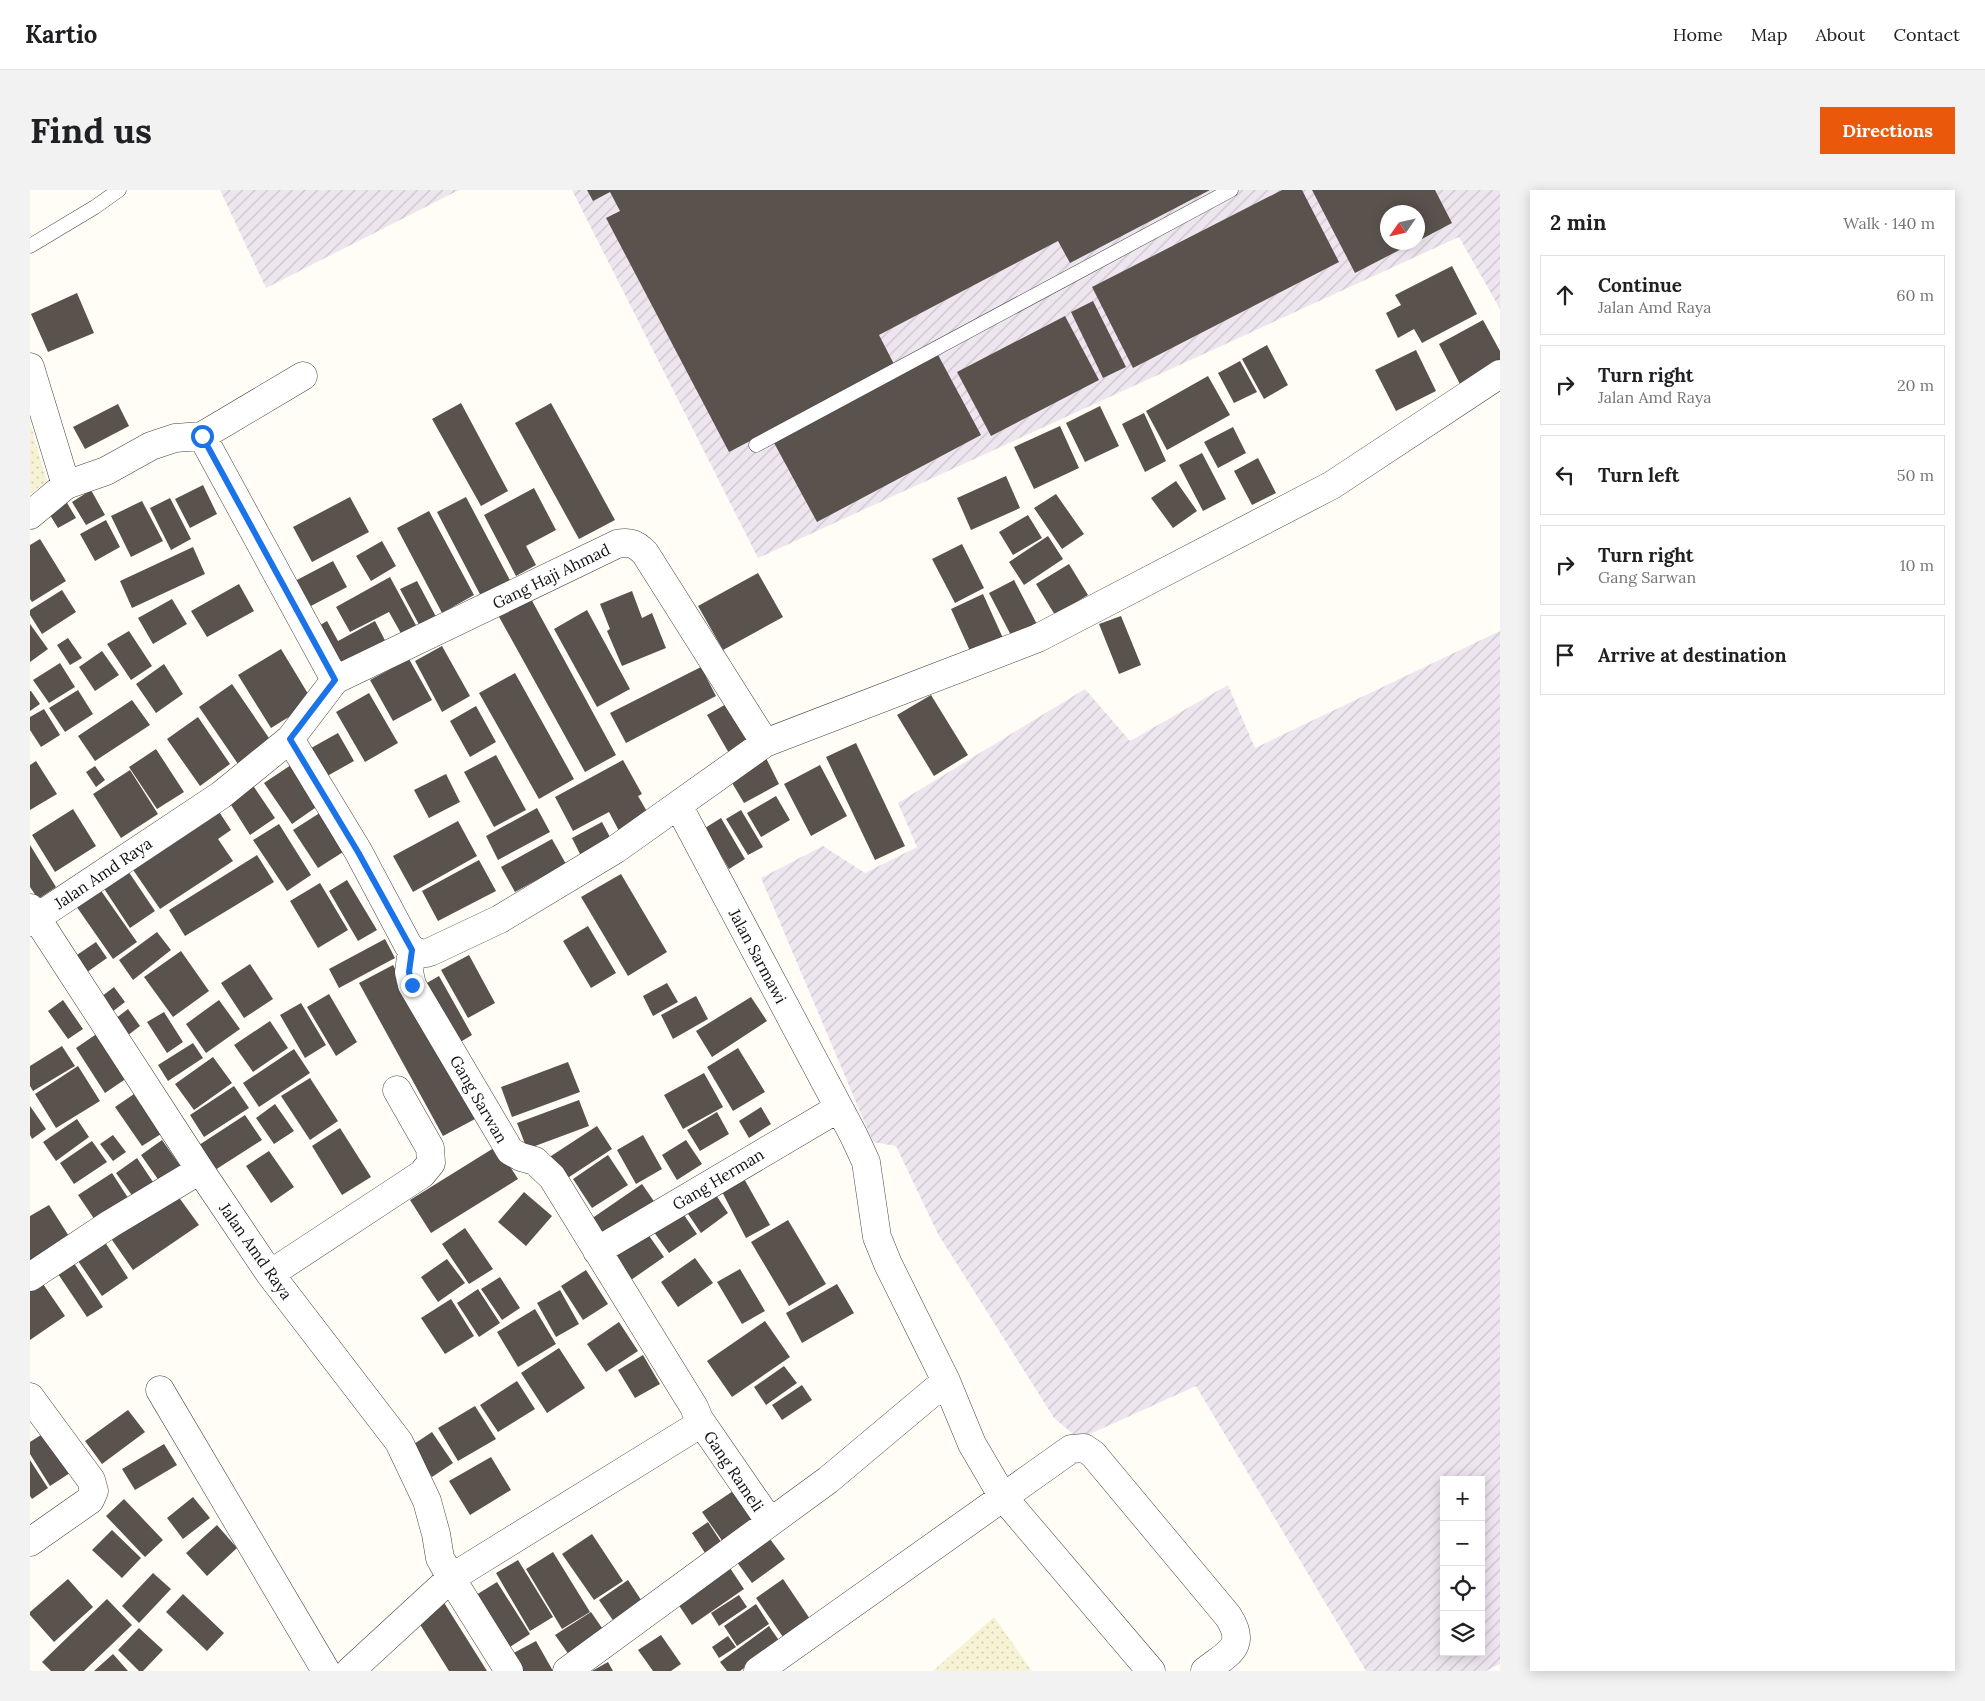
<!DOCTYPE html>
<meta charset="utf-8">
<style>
body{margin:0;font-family:Lora,serif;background:#f2f2f2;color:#202124}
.controls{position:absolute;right:15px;bottom:15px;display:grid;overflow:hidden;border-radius:0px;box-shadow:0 2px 12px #0003}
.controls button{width:45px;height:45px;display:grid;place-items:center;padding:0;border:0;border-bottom:1px solid #e0e0e0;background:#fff;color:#202124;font:25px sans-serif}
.compass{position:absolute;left:1350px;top:15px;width:45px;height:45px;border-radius:50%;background:#fff;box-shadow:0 2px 12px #0003;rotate:236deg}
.stop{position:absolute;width:15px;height:15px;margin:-11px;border:4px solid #1a73e8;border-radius:50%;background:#fff}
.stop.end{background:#1a73e8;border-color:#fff;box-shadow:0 1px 5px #0008}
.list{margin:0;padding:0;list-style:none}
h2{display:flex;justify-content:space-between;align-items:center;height:65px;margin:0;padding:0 20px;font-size:21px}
h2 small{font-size:16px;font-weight:400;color:#757577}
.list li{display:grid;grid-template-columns:32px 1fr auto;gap:15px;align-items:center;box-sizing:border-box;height:80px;margin:0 10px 10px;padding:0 10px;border:1px solid #e0e0e0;border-radius:0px}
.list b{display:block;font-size:19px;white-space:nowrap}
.list p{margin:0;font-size:16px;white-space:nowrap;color:#757577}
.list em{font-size:16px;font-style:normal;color:#757577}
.icon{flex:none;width:28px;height:28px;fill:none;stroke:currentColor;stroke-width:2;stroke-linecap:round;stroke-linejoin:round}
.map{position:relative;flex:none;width:1470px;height:1481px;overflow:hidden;border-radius:0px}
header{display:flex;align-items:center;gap:30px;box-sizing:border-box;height:70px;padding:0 25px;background:#fff;border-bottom:1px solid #e0e0e0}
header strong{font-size:24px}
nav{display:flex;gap:28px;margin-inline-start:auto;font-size:18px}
.intro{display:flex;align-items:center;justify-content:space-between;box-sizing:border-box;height:120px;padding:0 30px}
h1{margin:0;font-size:35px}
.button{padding:12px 22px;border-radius:0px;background:#ea580c;color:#fff;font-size:18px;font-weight:700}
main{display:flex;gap:30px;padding:0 30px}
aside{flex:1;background:#fff;border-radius:0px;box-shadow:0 2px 12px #0003}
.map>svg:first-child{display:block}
.industrial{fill:url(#industrial-furrows);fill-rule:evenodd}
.farmland{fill:url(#farmland-dots)}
.building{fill:#5a524d}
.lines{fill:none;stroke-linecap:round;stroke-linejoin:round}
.service-casing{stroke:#444;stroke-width:15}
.minor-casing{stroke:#444;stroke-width:29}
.service{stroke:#fff;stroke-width:14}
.minor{stroke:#fff;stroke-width:28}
.route{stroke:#1a73e8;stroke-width:6}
.labels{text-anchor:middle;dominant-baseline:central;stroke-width:5;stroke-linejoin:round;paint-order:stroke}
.street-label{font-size:16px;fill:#111;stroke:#fff}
</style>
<header>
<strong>Kartio</strong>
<nav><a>Home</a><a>Map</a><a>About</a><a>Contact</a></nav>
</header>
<div class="intro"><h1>Find us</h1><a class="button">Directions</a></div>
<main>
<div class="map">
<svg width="1470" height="1481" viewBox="0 0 1470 1481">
<defs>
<pattern id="industrial-furrows" width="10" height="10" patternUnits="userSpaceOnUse" patternTransform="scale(1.25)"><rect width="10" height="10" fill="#eee6ef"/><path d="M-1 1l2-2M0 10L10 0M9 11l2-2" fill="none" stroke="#cbc4cc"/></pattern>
<pattern id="farmland-dots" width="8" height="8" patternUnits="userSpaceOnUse" patternTransform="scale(1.25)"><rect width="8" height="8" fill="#f6f3d4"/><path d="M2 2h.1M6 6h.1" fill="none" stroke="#d2cfb5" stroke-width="1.8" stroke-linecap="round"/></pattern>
</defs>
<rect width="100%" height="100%" fill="#fffdf5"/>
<path class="industrial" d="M190 0H429L236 98Z
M542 0H1470V119L1429 47 728 368ZM1358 22H1388V52H1358Z
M1470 441V1474L1456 1481H1336L1166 1196 1049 1249 1024 1228 908 1044 866 956 843 952 731 688 793 656 835 683 887 657 868 613 1055 499 1100 551 1198 495 1225 558ZM1414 1290H1451V1462H1414Z"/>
<path class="farmland" d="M0 233 17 291 0 304Z
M964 1427 1002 1481H903Z"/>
<path class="building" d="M557 0H1180L1040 73 1028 51 849 145 865 176 699 262 576 28 590 21 580 2 563 11Z
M1252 0H1272L1309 72 1103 178 1062 97Z
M1282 0H1405L1422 33 1388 51V22H1358V52H1385L1325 83Z
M1422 76 1447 124 1392 153 1384 139 1368 148 1356 123 1371 115 1365 105Z
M47 103 64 143 18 162 1 124Z
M1063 111 1096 177 1073 188 1041 122Z
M1035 126 1069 190 961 246 927 182Z
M1453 130 1470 161V178L1432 198 1409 154Z
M1237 155 1258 195 1234 209 1212 169Z
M1386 160 1406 201 1366 221 1345 180Z
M907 163 951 245 787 332 743 251Z
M1210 171 1227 202 1204 213 1188 183Z
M1178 186 1200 225 1137 260 1116 221Z
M431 213 478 301 451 316 402 229Z
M521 213 585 330 549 349 485 233Z
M88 214 99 236 55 259 43 237Z
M1070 216 1089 256 1055 272 1036 233Z
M1114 223 1136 271 1115 282 1092 234Z
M1030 236 1049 278 1004 299 984 257Z
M1203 237 1216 263 1188 278 1174 252Z
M1172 263 1196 309 1173 321 1149 275Z
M1228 268 1246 303 1222 315 1204 281Z
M976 286 990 318 941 340 927 308Z
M1146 291 1167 321 1143 338 1121 308Z
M173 295 187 324 160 338 145 309Z
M504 298 526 340 496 356 506 375 486 386 454 325Z
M61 300 75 325 56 335 42 312Z
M1026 304 1054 344 1032 359 1004 318Z
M33 306 46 328 28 338 15 317Z
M320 307 339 342 282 372 263 337Z
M436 307 482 394 453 410 407 322Z
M140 308 161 349 141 360 120 318Z
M112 311 133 351 101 367 81 326Z
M399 321 444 405 412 423 367 338Z
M998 325 1012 348 983 365 969 342Z
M76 330 90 357 65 371 50 344Z
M1018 346 1033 369 994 395 979 372Z
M10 349 36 391 2 412 0 409V355Z
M352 351 366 376 341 391 326 366Z
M932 354 954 398 925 413 902 369Z
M163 357 175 384 102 418 90 391Z
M303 371 317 397 279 417 265 391Z
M1039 374 1058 405 1025 425 1006 394Z
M728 383 753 427 693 460 668 416Z
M360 387 388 439 373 447 359 422 320 442 306 417Z
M984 390 1010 440 985 453 959 403Z
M387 391 411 436 394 444 370 399Z
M209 394 224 421 177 447 161 421Z
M32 400 46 422 12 444 0 425V420Z
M602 401 612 428 622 423 636 458 592 476 577 441 580 439 570 414Z
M953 404 977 457 945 472 921 419Z
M500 407 586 565 555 582 468 425Z
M142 409 157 434 123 454 108 428Z
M557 420 600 499 567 517 524 439Z
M1091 426 1111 475 1089 484 1069 434Z
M297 431 308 451 345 431 360 460 306 489 280 441Z
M0 434 18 459 0 472Z
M99 441 122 476 101 490 77 454Z
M38 448 52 468 40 475 27 455Z
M412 456 440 506 412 522 385 471Z
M251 459 283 512 241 538 208 485Z
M72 461 89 485 65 501 49 477Z
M379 469 402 510 363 531 340 490Z
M30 473 45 497 19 513 3 490Z
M134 474 153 504 126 523 106 494Z
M671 477 686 506 596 553 580 523Z
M485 483 544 589 509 609 449 503Z
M202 494 241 551 208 574 169 517Z
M48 500 63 524 35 542 19 518Z
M0 501H1L10 514 0 521Z
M339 503 368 553 335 572 306 522Z
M901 505 938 565 904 586 867 525Z
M102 510 120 535 65 571 48 546Z
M698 513 721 554 700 565 677 525Z
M446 516 466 552 440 567 420 531Z
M14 519 30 545 11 557 0 540V527Z
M168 527 200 574 170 596 137 549Z
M308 543 324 571 290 590 274 562Z
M826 553 875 656 845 670 796 567Z
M126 559 154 602 127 619 99 577Z
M466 565 496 620 464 637 434 582Z
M735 566 749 594 714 613 698 586Z
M593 570 612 604 608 606 619 625 589 641 579 622 543 641 525 607Z
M6 571 27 604 0 620V575Z
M267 571 295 611 262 634 234 593Z
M790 575 817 626 781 646 754 594Z
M65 576 75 590 66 597 56 582Z
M100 580 128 624 91 648 63 604Z
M416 584 430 612 399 628 384 600Z
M220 591 245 628 220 645 196 607Z
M746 606 760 630 731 647 717 623Z
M184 614 201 640 188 649 203 671 130 719 97 671Z
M507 618 520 642 468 670 456 646Z
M43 619 66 656 25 682 2 645Z
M296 619 321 657 288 678 263 640Z
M711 620 733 657 718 665 696 629Z
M691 628 715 669 699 679 675 638Z
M428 631 447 666 383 702 363 666Z
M572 632 581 649 551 666 542 648Z
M249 634 281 685 257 701 223 650Z
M522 649 536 674 485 702 471 677Z
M0 655 26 697 8 709 0 697Z
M227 665 244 692 155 746 139 720Z
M449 670 466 701 408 731 392 701Z
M96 678 125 721 100 738 71 694Z
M591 684 637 762 598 786 551 707Z
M317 690 347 740 328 751 299 701Z
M290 693 318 740 288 758 260 711Z
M67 695 107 752 83 769 44 713Z
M558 736 586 783 561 798 533 751Z
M127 742 141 760 103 790 89 770Z
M355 749 365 768 309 798 299 779Z
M66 752 77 768 53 785 41 769Z
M151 761 179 801 143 827 114 787Z
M439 765 465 813 438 828 411 780Z
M220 774 243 809 214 828 191 793Z
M363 775 447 928 413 946 329 793Z
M409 786 442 845 422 857 388 798Z
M637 793 648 812 623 826 613 806Z
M84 797 95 812 78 825 67 810Z
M299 804 327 852 306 866 277 817Z
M666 806 678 829 643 849 631 825Z
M721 807 737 831 682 867 666 841Z
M33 810 53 839 38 849 18 821Z
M189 810 210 839 176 863 156 834Z
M271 813 296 855 275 868 250 825Z
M98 819 110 836 93 849 81 832Z
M134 822 153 852 137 863 117 832Z
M240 831 258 858 223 882 204 855Z
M68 843 97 888 75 903 46 858Z
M163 853 173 868 138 891 128 875Z
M32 856 45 876 3 901 0 896V876Z
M708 858 735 902 703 921 677 877Z
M264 859 280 883 229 917 213 893Z
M183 867 202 893 164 920 145 894Z
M538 872 550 902 482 927 471 897Z
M48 876 70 911 26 938 5 904Z
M674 883 693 917 653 939 634 905Z
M280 888 308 931 280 950 251 906Z
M204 896 219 918 174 947 160 925Z
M104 904 131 944 112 956 85 917Z
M549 910 559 936 497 959 487 933Z
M245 914 264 941 244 954 226 928Z
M0 916 16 939 2 949 0 945Z
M731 917 741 934 719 948 709 931Z
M687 922 699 944 670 961 657 940Z
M215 925 232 950 185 980 169 955Z
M47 929 59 947 26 971 13 952Z
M567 936 582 959 533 991 518 968Z
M310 938 341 987 312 1005 282 956Z
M83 945 96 962 83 971 70 954Z
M613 945 632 979 606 994 587 960Z
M132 950 154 981 132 995 111 965Z
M656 950 672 974 647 990 632 965Z
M62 951 77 972 44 994 30 973Z
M467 956 488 989 401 1043 380 1010Z
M239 961 264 997 241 1013 216 976Z
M578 965 598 995 562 1018 543 989Z
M107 968 127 998 106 1011 86 983Z
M82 983 102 1014 69 1036 48 1005Z
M712 985 740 1035 716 1048 689 996Z
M612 994 628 1017 578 1052 561 1029Z
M682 999 698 1023 671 1043 654 1018Z
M145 1002 169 1035 103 1080 80 1047Z
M494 1002 522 1026 496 1056 468 1032Z
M19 1015 44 1054 0 1081V1026Z
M650 1019 667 1044 639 1063 621 1038Z
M758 1030 796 1094 759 1116 721 1052Z
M435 1038 463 1079 439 1094 412 1054Z
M615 1040 634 1067 601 1090 583 1062Z
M73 1049 98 1088 72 1106 46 1068Z
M40 1067 73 1117 57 1127 24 1078Z
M665 1068 683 1093 648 1117 631 1092Z
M417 1069 435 1093 408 1112 391 1087Z
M710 1079 735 1121 712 1134 687 1092Z
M556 1080 578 1114 553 1130 531 1096Z
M470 1087 490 1118 472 1130 451 1099Z
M9 1088 35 1126 0 1150V1094Z
M807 1094 824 1123 772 1153 756 1123Z
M448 1099 470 1133 449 1147 427 1113Z
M530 1100 549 1134 526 1147 507 1113Z
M421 1109 444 1146 415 1164 391 1128Z
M505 1119 526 1154 488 1177 467 1142Z
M735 1131 760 1167 702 1207 677 1171Z
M589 1132 608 1161 576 1182 557 1154Z
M529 1158 555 1198 517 1223 491 1183Z
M613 1165 630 1194 605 1208 588 1180Z
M754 1176 767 1193 736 1215 724 1197Z
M487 1191 505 1219 468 1242 450 1215Z
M772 1195 782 1210 752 1230 742 1215Z
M445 1216 466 1249 428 1271 408 1238Z
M98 1220 115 1242 72 1274 55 1251Z
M402 1242 423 1273 402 1287 381 1256Z
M14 1243 40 1283 20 1296 0 1264V1252Z
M134 1254 147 1275 105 1300 92 1279Z
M461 1267 481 1300 440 1325 419 1291Z
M0 1270 18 1298 2 1309 0 1306Z
M709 1297 729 1326 693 1352 672 1322Z
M163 1307 180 1328 153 1349 137 1328Z
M94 1309 133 1350 115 1367 76 1326Z
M678 1332 695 1358 679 1369 662 1343Z
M187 1335 207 1358 177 1386 156 1363Z
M82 1340 111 1368 92 1388 62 1360Z
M562 1344 593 1391 564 1410 532 1364Z
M737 1345 755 1369 722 1393 704 1368Z
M523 1362 560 1422 532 1439 496 1379Z
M694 1369 714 1399 662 1435 642 1405Z
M488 1370 523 1427 500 1441 466 1383Z
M123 1383 141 1399 109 1433 92 1416Z
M38 1389 63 1417 24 1452 0 1425V1422Z
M753 1389 780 1429 753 1447 726 1408Z
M598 1390 617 1419 589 1439 569 1410Z
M467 1392 500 1444 472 1462 438 1410Z
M153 1404 194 1443 177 1461 136 1422Z
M709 1405 717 1417 689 1436 681 1423Z
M77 1409 102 1435 54 1481H21L12 1472Z
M413 1411 457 1481H419L386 1428Z
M726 1414 739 1434 707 1456 694 1436Z
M561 1422 579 1448 544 1472 525 1445Z
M739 1436 750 1452 710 1481H697L690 1472Z
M109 1438 133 1460 113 1481H109L88 1460Z
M631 1445 651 1474 641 1481H623L608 1460Z
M698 1446 706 1457 689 1468 682 1457Z
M506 1451 523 1481H486L478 1466Z
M83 1464 98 1481H64Z
M578 1472 583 1481H562Z"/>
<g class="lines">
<defs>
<path id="service" d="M0 56 65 17 89 0
M726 255 1201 0"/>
<path id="minor" d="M0 177 36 295 76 281 121 256 145 248 172 246 305 490
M172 246 273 186
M0 325 36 295
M260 549 328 661 378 755C384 763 392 765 400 762L470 729 586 659 735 553 1008 448 1302 295 1470 184
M648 615 824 946 836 972 847 1047 858 1074 916 1191 942 1254 973 1307 1121 1481
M0 718 170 980 240 1084 369 1252 397 1311 406 1344 410 1368 421 1388 320 1481
M0 732 191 605 260 549 305 490 587 354C600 351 606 354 615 363L735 553
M382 760 379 782 382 795 480 961 491 967 505 971 522 987 664 1217 669 1229 662 1239 421 1388 479 1481
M567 1061 809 918
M240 1084 392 984 401 973 400 958 367 900
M0 1087 80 1034 170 980
M130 1200 296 1481
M0 1207 61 1290 64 1301 60 1310 0 1352
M669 1229 740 1332
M537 1481 798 1290 916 1191
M728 1481 1041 1259 1054 1258 1063 1264 1198 1426C1218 1457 1198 1463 1175 1481"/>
</defs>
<use href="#service" class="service-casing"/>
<use href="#minor" class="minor-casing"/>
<use href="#service" class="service"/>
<use href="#minor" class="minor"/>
</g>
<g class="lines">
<path class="route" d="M172 246 305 490 260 549 328 662 382 760 379 782 382 795"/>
</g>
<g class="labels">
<g class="street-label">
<text transform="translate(521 386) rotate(-26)">Gang Haji Ahmad</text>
<text transform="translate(73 683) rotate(-34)">Jalan Amd Raya</text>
<text transform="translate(728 766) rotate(62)">Jalan Sarmawi</text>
<text transform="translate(449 909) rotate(60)">Gang Sarwan</text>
<text transform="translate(688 989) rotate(-31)">Gang Herman</text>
<text transform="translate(226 1061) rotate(55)">Jalan Amd Raya</text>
<text transform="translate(704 1281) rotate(56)">Gang Rameli</text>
</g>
</g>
</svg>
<div class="controls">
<button>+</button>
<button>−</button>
<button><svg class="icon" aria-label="locate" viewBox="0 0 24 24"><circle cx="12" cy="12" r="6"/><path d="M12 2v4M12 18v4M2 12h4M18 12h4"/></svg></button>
<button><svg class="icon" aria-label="layers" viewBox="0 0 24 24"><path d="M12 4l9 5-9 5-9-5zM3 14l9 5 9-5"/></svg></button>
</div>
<svg class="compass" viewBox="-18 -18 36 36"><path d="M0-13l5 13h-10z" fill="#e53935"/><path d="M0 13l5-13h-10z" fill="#757577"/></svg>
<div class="stop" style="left:172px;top:246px"></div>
<div class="stop end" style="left:382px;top:795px"></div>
</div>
<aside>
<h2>2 min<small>Walk · 140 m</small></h2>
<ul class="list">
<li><svg class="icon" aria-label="ahead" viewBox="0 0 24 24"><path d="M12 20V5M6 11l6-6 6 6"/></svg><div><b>Continue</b><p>Jalan Amd Raya</p></div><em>60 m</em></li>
<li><svg class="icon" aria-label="right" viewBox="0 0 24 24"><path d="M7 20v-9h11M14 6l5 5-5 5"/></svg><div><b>Turn right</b><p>Jalan Amd Raya</p></div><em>20 m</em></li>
<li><svg class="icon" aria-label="left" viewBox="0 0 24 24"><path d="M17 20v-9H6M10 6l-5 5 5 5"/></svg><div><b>Turn left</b></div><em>50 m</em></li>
<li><svg class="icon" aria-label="right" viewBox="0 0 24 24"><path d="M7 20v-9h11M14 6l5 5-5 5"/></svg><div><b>Turn right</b><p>Gang Sarwan</p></div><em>10 m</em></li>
<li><svg class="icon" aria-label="arrive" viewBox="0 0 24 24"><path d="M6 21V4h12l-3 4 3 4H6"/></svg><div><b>Arrive at destination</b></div></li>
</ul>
</aside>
</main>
